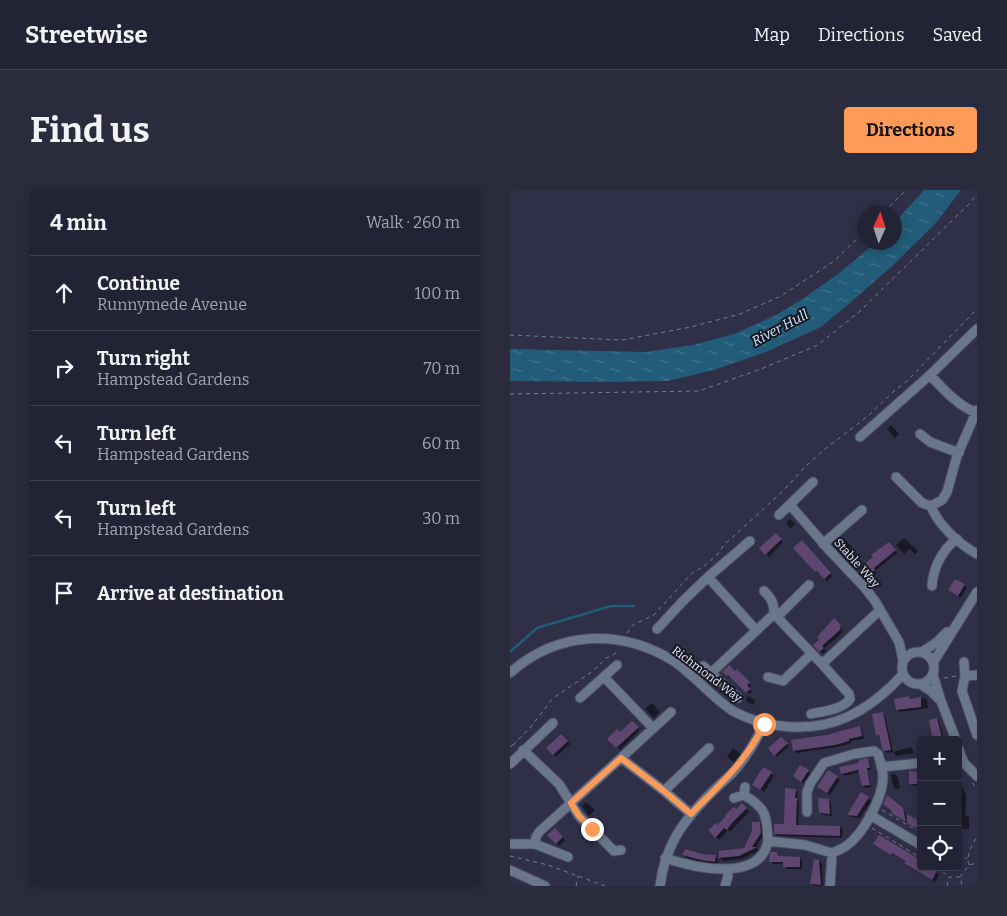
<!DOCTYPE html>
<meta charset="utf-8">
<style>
body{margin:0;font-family:Bitter,serif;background:#2b2b3e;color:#f1f3f6}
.controls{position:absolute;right:15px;bottom:15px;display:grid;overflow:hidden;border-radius:5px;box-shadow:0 2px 12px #0003}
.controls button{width:45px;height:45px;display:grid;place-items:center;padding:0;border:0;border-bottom:1px solid #404051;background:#232336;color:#f1f3f6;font:25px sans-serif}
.compass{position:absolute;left:347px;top:15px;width:45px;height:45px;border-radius:50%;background:#232336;box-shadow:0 2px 12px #0003;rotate:3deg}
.stop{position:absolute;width:15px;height:15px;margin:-11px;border:4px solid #fe9b58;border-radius:50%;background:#fff}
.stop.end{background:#fe9b58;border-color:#fff;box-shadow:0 1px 5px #0008}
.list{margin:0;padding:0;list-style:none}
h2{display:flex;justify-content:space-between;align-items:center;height:65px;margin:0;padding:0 20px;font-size:21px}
h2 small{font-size:16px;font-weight:400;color:#a3a4ad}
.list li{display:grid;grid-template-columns:32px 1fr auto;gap:15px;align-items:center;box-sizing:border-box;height:75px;padding:0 20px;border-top:1px solid #404051}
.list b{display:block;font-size:19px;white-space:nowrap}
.list p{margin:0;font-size:16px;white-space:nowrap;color:#a3a4ad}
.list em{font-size:16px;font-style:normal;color:#a3a4ad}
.icon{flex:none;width:28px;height:28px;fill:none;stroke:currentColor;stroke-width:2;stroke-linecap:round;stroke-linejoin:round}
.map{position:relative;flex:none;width:467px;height:696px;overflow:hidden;border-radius:5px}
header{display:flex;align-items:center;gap:30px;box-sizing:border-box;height:70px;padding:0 25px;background:#232336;border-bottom:1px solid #404051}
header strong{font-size:24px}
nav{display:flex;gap:28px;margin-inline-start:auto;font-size:18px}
.intro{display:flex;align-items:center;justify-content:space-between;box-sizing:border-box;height:120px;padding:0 30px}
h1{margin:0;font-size:35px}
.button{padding:12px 22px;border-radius:5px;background:#fe9b58;color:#111;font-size:18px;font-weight:700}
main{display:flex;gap:30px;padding:0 30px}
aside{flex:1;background:#232336;border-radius:5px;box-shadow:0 2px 12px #0003}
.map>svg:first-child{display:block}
.water{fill:url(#water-ripples)}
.shadow{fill:#0007}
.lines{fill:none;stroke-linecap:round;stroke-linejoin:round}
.stream{stroke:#235c78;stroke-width:2.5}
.building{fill:#5f4670}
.minor-casing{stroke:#4c4c64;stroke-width:11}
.path{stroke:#7a7b90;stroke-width:1;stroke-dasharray:4 4;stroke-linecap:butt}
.minor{stroke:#6a778a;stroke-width:9}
.route{stroke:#fe9b58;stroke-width:6}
.labels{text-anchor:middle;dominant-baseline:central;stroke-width:4;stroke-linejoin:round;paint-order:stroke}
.street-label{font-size:12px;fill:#e3e4f4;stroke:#181824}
.water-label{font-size:14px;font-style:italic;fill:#c9e9fb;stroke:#181824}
</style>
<header>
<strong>Streetwise</strong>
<nav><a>Map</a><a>Directions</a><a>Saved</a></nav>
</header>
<div class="intro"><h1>Find us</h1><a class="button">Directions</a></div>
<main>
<aside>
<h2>4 min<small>Walk · 260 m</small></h2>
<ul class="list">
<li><svg class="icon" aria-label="ahead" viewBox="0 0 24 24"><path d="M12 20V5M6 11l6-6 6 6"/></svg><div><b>Continue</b><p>Runnymede Avenue</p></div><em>100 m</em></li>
<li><svg class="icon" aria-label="right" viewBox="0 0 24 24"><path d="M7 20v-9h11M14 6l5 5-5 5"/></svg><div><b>Turn right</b><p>Hampstead Gardens</p></div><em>70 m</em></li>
<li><svg class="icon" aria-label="left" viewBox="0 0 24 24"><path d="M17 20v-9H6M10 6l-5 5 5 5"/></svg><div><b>Turn left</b><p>Hampstead Gardens</p></div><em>60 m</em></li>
<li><svg class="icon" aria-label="left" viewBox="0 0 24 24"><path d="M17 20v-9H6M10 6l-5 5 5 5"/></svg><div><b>Turn left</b><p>Hampstead Gardens</p></div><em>30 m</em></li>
<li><svg class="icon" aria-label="arrive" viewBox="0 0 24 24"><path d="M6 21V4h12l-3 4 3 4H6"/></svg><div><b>Arrive at destination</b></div></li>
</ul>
</aside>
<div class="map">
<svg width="467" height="696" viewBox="0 0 467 696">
<defs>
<pattern id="water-ripples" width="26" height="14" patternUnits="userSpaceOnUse" patternTransform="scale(1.25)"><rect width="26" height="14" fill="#235c78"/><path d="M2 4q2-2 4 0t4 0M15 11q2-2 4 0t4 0" fill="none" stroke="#43738c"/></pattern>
</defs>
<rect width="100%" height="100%" fill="#2f2f48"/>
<path class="water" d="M414 0H451L425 34 381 77 333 119 309 138 256 162 204 180 158 191 92 192 0 191V159L135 162 183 155 224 144 266 125 291 110 328 84 365 53 384 52 385 32Z"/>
<path class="shadow" d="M381 235 389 244 385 248 377 239Z
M280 329 285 334 280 339 276 333Z
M266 344 273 352 259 367 251 358Z
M332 347 342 357 338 361 329 351Z
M394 348 408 361 405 364 400 359 394 364 386 355Z
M292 352 322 386 317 391 310 382 308 384 285 358Z
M379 354 387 363 365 381 367 383 363 387 354 376Z
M454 395 457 398 451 408 440 400Z
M324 430 333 439 331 440 333 442 314 459 316 461 313 464 305 455 311 450Z
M227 481 241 496 238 498 242 502 239 504 221 486 220 488 213 482H225Z
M238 506 245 510 244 515 236 511Z
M399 508 401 510 415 508 417 510 418 518 390 522 387 519Z
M142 513 150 522 144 528 135 519Z
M373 523 375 526 383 562 401 557 404 563 386 566 384 562 377 563 374 560 370 548 367 545Z
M427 529 429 531 434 550H424Z
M122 532 130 540 110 560 99 549 110 544Z
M349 537 352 540 354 549 341 551V553L328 557 286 563 284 560 317 546Z
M51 545 60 554 46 567 38 558Z
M271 549 279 556 267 567 259 558Z
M223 558 232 565 226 574 217 567Z
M358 570 360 572 361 580H358L361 597 355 598 353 596 350 582 334 586 332 583Z
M253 578 264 586 254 602 247 597Z
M298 581 301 584 294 593 287 589Z
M409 583 411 585V596H403L400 593Z
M385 584 388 587 390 598 386 599 383 596 381 585Z
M448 586 456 606 455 625 459 627V639H453L451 636V625H448Z
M327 587 330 590 320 605 312 599Z
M285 600 288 603 287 610 289 612 288 636 330 637 333 640 332 648 268 646 265 644 275 635Z
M352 604 361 611 350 628 341 627 339 625Z
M319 610 321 613 322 626 313 625 310 623Z
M76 612 85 620 79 626 72 616Z
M232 614 239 622 220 642 218 640 209 650 200 640 207 637Z
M392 619 395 622 397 633 382 623Z
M250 633 252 636 253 646 246 657 249 660 232 669 213 671 210 668V662L234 659Z
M45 639 55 650 49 656 39 645Z
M365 654 411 677 426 682 429 685 425 692 398 676 396 673 397 671 385 664 384 666Z
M266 663 269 666 290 668 292 671V679H277L274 674H263L261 671Z
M174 665 205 666 208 669V674L194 673 176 668Z
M309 671 312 674 313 696H303L301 693Z"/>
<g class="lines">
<path class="stream" d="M0 462 27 438 101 416H124"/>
</g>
<path class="building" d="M266 343 272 349 255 365 249 358Z
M292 350 321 383 314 389 307 381 305 382 283 358Z
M379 352 386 360 364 378 365 380 360 385 352 376 363 367 361 365Z
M445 389 455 394 448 406 438 400Z
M324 428 331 435 330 437 331 439 312 456 314 458 309 462 303 455 309 450 307 447Z
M219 475 225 481 227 479 240 492 237 495 240 499 236 503 218 485 217 486 212 482Z
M399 506 400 509 411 507V517L386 520 384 509Z
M373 522 381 560 373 561 369 545 366 546 362 524Z
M427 528 431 544 433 550H423L419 530Z
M122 531 129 537 106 558 97 549 107 539 110 542Z
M350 536 352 546 339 549V551L325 555 283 561 281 550 316 545Z
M51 544 58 551 43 565 36 558Z
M271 547 278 553 264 566 258 558Z
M358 568 360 578H357L360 595 352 596 348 580 331 584 329 577 349 573V570Z
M290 575 299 580 291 592 283 586Z
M253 577 262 582 250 600 242 595Z
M318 580 328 586 317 603 307 597Z
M399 581 409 582V594H399Z
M275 598 286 599 285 608H287L286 635 330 636V646L264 644V634H274Z
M351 602 359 607 347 626 337 625Z
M377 605 393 618 396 632 381 623 382 621 373 614Z
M308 608 319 609 320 624 309 623Z
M232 613 237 618 221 634 217 640 214 638 205 648 198 640 206 633 207 635 216 626 215 625 224 617 226 619Z
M397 624 411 632V641L397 633Z
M242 632H250L251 643 242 657H247L229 666 209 668V661L234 658 242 641Z
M45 638 53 647 46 654 37 645Z
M369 645 411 670V677H420L427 681 422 690 394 673 396 671 382 663 381 665 363 654Z
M175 659 192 664 206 665 205 672 191 670 172 665Z
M260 662H267V665L271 666 290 667V677H273V672H259Z
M304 669 309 670 311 695 300 694Z"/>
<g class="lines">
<defs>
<path id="minor" d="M420 185C433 199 448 216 467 223
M410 244 420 252 449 263
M350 247 420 185 467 139
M386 287 412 313 421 316 432 310 437 302 447 266 467 220
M280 315 320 361 355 398 365 411 389 452 393 470
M421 316C428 335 449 354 467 364
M269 325 303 292
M240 351 198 387 246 440
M313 354 352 320
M422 396C423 379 432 359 447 349
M254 401C262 409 264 413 264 424
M267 427 299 395
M147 439 174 410 198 387
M392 478a16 16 0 1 1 32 0a16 16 0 1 1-32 0Z
M412 462 427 452 437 442
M424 471 467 402
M454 472 455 486 452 501 467 545
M193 476 201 483
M0 483C47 441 109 438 162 470 184 484 201 507 223 521 256 539 302 543 337 527 359 517 377 502 393 484
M423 485 431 511 446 550
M455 486 467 485
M94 487 143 538
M258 487 273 491 301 464
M410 494 421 501 430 510
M70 508 107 475
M228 508 201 483 264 424 312 474 370 420
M301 524C313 521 332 520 340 509L339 504 312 474
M448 558 454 573 467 586
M13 560 49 594 69 626 104 661 111 660
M111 568 161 522
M0 574 43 533
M371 577 411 573
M154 601 199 558
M234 605C256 618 257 625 258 651
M224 608 234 605 235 597
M360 625 411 655
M0 654H25
M58 667 25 654 26 647 29 642 111 568 154 601 181 624
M155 668C182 677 250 694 258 651L295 655 322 663C327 661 332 659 336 656 353 645 373 607 373 587 373 579 370 571 368 564L364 561 344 564 314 573 300 594 297 602V622
M0 680 35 696
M150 696C155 654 174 630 203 601 210 594 219 587 225 580 237 566 246 551 254 534
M215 696 218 686 217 679
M320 696 322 663"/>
</defs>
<use href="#minor" class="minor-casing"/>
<path class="path" d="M374 22 396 0
M0 145 112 150 181 137 230 124 271 106 324 71 354 42
M0 204 189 201 251 179 308 155 349 122 461 12 467 3
M117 443 123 435 144 425 182 383 193 377 207 365 214 355 272 302 295 277 315 259 358 226 384 201 397 191 467 119
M434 488 447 486
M3 555 20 538 43 508 83 481 96 468 102 466 109 460
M0 557 3 555 5 557
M462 593 467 598
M372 620 411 643
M362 638 411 668
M448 665 457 669
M0 666 38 675 95 696
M459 675C455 665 463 655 467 646
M427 677 439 687
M450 687 459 675 467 673
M66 696 68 686
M437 696 439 687H450L452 696
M466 696 467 693"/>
<use href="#minor" class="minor"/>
</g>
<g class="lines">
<path class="route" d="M82 639 69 626 61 613 111 568 154 601 181 624C208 596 237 571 254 534"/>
</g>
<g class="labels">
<g class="street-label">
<text transform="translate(347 373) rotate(48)">Stable Way</text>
<text transform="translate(197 484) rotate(37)">Richmond Way</text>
</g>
<g class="water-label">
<text transform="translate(270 138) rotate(-28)">River Hull</text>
</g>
</g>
</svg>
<div class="controls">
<button>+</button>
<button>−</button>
<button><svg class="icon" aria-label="locate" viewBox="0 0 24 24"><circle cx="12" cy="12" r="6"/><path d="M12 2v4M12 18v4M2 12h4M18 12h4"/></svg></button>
</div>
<svg class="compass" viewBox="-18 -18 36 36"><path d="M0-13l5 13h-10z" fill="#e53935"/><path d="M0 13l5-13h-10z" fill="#a3a4ad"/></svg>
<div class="stop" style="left:254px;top:534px"></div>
<div class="stop end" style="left:82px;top:639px"></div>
</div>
</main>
